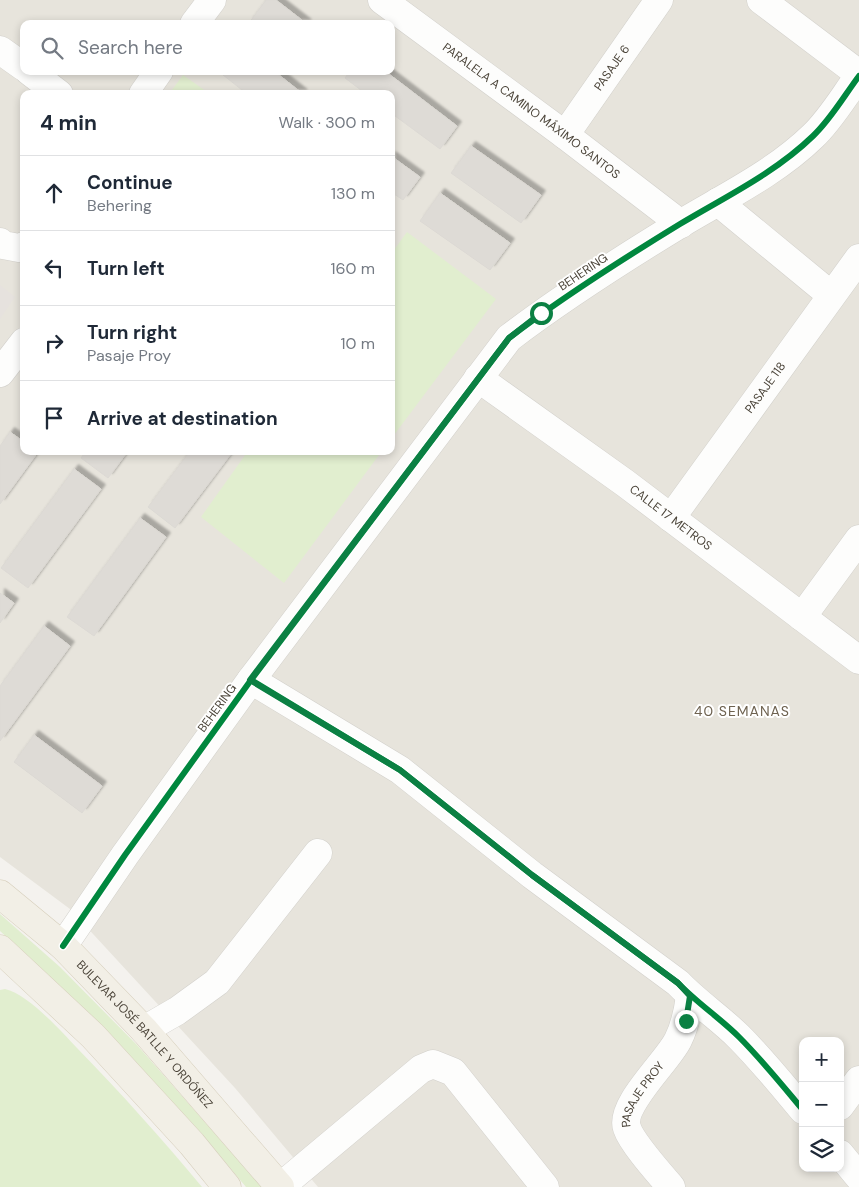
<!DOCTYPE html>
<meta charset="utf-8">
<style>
body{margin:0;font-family:"DM Sans",sans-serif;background:#f6f6f7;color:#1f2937}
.controls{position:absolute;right:15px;bottom:15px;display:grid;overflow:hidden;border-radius:10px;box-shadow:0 2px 8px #0003}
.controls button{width:45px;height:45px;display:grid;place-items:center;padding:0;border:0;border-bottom:1px solid #e0e1e3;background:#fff;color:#1f2937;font:25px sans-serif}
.stop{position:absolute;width:15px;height:15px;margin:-11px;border:4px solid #0b8043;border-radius:50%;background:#fff}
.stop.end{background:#0b8043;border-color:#fff;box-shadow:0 1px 5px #0008}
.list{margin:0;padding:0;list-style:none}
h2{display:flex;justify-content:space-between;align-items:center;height:65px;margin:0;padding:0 20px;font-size:21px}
h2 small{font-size:16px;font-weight:400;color:#747a83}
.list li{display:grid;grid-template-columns:32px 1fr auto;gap:15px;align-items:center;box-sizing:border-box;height:75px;padding:0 20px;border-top:1px solid #e0e1e3}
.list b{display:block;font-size:19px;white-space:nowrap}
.list p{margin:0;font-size:16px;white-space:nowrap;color:#747a83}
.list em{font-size:16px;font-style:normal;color:#747a83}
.icon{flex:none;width:28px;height:28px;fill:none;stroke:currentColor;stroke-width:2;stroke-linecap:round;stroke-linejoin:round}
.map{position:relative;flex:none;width:859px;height:1187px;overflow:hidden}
.search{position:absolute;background:#fff;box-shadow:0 2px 8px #0003;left:20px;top:20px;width:375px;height:55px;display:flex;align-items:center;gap:12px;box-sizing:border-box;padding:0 18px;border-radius:10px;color:#747a83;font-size:19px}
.panel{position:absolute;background:#fff;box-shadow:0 2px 8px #0003;left:20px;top:90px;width:375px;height:365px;border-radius:10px}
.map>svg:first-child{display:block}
.residential{fill:#e7e4dc;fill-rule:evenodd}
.industrial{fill:#e6e2de}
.green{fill:#e1eecf}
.building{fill:#dedbd6;stroke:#dcd9d4;filter:url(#shadow)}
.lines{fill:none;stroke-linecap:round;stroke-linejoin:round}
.minor-casing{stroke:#d2d0cb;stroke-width:29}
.major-casing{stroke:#d6cebb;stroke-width:29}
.minor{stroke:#fdfdfc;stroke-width:28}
.major{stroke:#f2efe6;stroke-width:28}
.cycleway-casing{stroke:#fff;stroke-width:9}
.cycleway{stroke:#00873e;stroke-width:6}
.route{stroke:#0b8043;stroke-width:6}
.labels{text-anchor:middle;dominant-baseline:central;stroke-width:4;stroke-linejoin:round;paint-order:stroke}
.street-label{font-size:12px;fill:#4b4439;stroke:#fff}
.neighbourhood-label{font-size:14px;letter-spacing:1px;fill:#6e6250;stroke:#fff}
</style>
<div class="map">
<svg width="859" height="1187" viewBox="0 0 859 1187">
<defs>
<filter id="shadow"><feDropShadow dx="4.5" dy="-4.5" stdDeviation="1" flood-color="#0004"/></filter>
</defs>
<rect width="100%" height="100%" fill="#f4f2ee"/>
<path class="residential" d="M0 0H859V1187H318L235 1088 70 909 0 857ZM24 24H391V71H24ZM24 94H391V451H24ZM803 1041H840V1168H803Z"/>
<path class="industrial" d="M0 285 15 297 0 319Z"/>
<path class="green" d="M183 75 210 94H169Z
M407 232 496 299 391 439V254Z
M248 451H382L284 583 201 517Z
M0 914 60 967 137 1045 262 1187H246L199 1131 86 1011 0 931Z
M5 989C28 994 61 1031 77 1048 121 1093 162 1139 202 1187H0V990Z"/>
<path class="building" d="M266 0H276L307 24H251L249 23Z
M218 71H274L303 94H247Z
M350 71H385L457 126 440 149 391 113V94H366L345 78Z
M471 146 541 195 521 223 451 173Z
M391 156 420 177 403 200 391 192Z
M440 193 510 243 490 270 420 221Z
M10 432 24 442V451L38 452 0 504V446Z
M86 451H128L108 478 81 458Z
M190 451H233L175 528 148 507Z
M74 469 101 489 28 588 1 568Z
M140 518 166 537 94 636 67 617Z
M0 593 14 603 0 623Z
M44 626 70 646 0 741V686Z
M34 735 102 786 82 813 14 762Z"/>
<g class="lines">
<defs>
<g id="minor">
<path id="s1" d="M382 0 565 135 681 224"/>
<path d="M761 0 859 74"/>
<path d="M194 24 212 0"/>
<path d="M0 50 24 67"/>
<path d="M29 71 59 94"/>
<path d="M143 94 159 71"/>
<path id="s2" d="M565 135 659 0"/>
<path d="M718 202 831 295"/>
<path d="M0 242 3 245 19 248 24 246"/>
<path d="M0 373 24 342"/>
<path id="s3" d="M478 378 625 483 859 660"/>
<path id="s4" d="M671 518 859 258"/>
<path d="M802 617 859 539"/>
<path d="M251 680 400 770 532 875 678 983C697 1003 720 1018 739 1037 762 1060 782 1085 803 1110"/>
<path d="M63 946 125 855 251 680 509 338C564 296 621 260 680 224 725 197 775 173 813 136 831 119 844 96 859 76"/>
<path d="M144 1030 177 1011 217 982 318 853"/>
<path d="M840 1106 859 1080"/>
<path d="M840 1154 859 1177"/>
<path d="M280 1187 421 1069 433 1064 453 1072 545 1187"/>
<path id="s5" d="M671 1187C659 1173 632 1143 627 1128 619 1105 668 1061 678 1040 685 1026 688 1011 690 996"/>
</g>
<g id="major">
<path id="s6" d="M0 894 63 946 144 1030 280 1187"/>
<path d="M0 949 93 1036 192 1144 227 1187"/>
</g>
</defs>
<use href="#minor" class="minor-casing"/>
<use href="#major" class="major-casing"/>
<use href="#minor" class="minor"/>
<use href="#major" class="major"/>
<defs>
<path id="cycleway" d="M251 680 400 770 532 875 678 983C697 1003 720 1018 739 1037 762 1060 782 1085 803 1110
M63 946 125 855 251 680 509 338C564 296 621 260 680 224 725 197 775 173 813 136 831 119 844 96 859 76"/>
</defs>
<use href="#cycleway" class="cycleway-casing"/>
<use href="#cycleway" class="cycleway"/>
</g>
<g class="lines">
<path class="route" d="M541 313 509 338 496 355 250 680 400 770 532 875 678 983 690 996 686 1021"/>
</g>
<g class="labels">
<g class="street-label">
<text stroke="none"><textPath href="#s2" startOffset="82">PASAJE 6</textPath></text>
<text stroke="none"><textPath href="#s1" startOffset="186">PARALELA A CAMINO MÁXIMO SANTOS</textPath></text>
<text transform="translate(583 272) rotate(-34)">BEHERING</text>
<text stroke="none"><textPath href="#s4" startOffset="161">PASAJE 118</textPath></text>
<text stroke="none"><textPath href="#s3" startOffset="238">CALLE 17 METROS</textPath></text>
<text transform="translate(217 708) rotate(-54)">BEHERING</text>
<text stroke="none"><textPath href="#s6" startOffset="202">BULEVAR JOSÉ BATLLE Y ORDÓÑEZ</textPath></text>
<text stroke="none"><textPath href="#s5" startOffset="112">PASAJE PROY</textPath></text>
</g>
<g class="neighbourhood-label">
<text x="742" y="711">40 SEMANAS</text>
</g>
</g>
</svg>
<div class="controls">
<button>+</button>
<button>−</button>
<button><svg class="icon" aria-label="layers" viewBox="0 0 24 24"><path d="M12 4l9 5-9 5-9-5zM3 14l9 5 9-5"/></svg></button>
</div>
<div class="stop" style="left:541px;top:313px"></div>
<div class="stop end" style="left:686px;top:1021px"></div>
<div class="search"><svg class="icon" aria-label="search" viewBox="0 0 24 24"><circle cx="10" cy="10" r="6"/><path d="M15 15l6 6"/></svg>Search here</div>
<section class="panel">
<h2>4 min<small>Walk · 300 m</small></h2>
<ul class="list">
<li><svg class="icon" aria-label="ahead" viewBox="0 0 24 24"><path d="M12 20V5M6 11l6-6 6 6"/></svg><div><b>Continue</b><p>Behering</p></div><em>130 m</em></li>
<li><svg class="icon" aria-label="left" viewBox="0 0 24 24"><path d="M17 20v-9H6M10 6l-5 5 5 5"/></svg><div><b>Turn left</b></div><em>160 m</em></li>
<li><svg class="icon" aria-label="right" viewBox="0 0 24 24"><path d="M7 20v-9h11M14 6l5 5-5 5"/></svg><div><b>Turn right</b><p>Pasaje Proy</p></div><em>10 m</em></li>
<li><svg class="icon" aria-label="arrive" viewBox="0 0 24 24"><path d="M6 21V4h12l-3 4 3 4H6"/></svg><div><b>Arrive at destination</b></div></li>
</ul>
</section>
</div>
